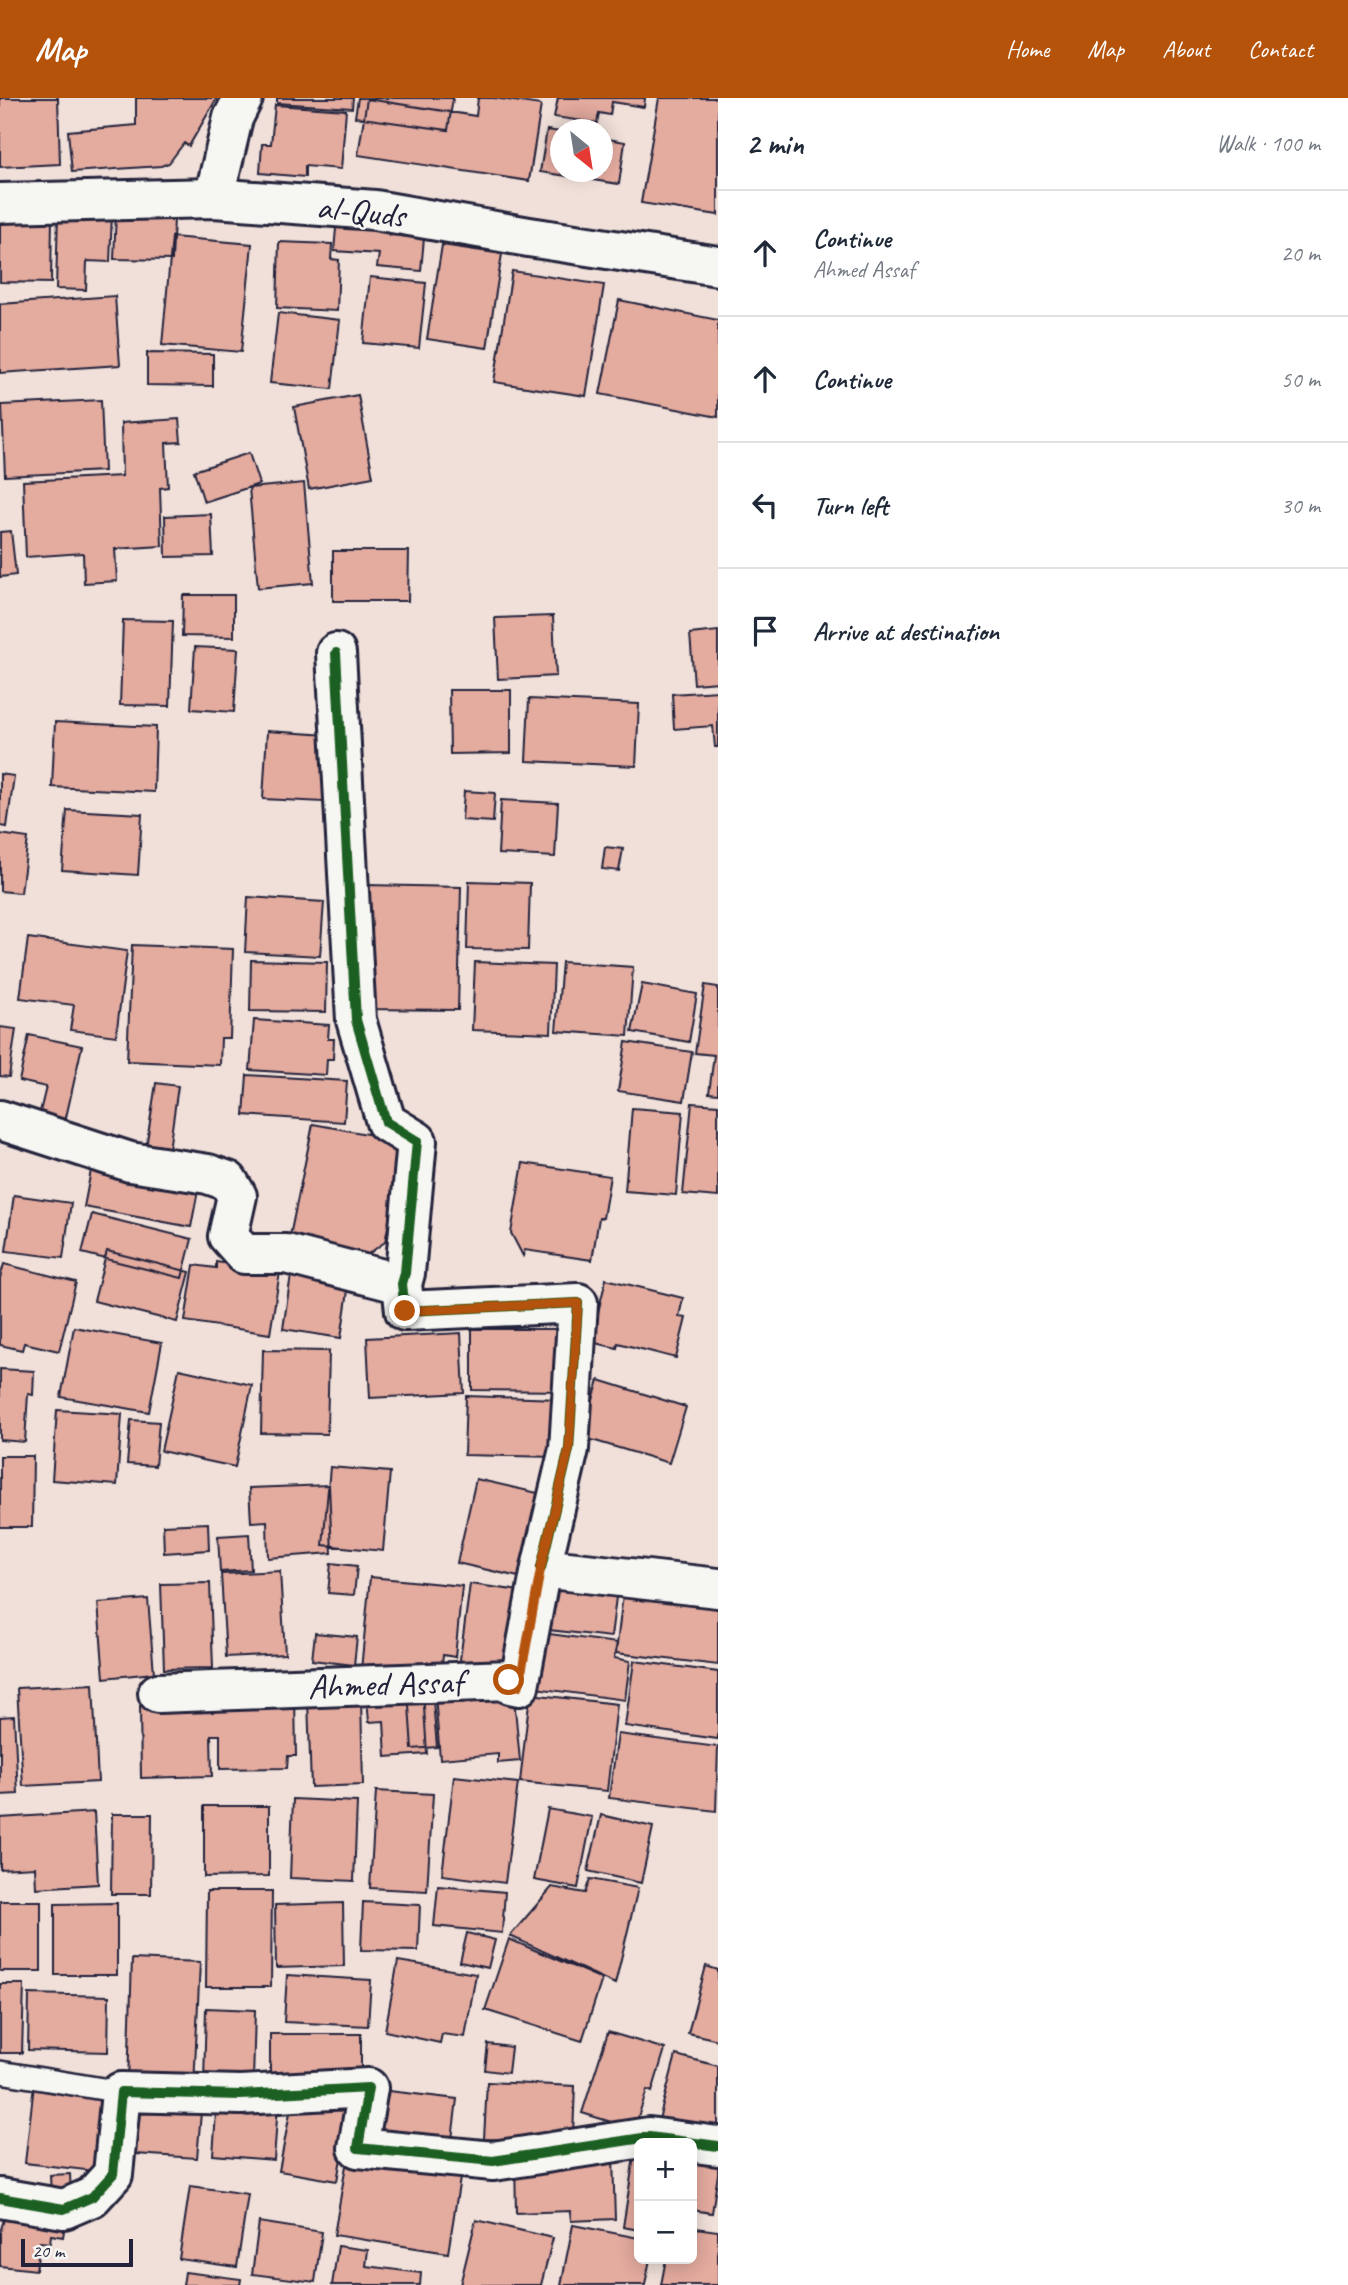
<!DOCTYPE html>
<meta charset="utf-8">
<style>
body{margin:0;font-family:Caveat,sans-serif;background:#f2f2f3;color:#1f2937}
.controls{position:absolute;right:21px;bottom:21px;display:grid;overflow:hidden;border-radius:10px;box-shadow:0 4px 18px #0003}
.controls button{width:63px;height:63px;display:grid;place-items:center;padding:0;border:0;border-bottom:2px solid #e0e1e3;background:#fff;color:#1f2937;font:35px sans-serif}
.compass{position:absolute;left:550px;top:21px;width:63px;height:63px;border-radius:50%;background:#fff;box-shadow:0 4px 18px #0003;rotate:150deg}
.scale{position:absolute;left:21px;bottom:18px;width:112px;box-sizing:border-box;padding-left:7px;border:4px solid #22223b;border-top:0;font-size:19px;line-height:24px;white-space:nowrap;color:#22223b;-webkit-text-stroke:5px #f6f6f2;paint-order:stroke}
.stop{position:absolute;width:21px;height:21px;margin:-16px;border:5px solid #b45309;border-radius:50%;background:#fff}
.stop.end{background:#b45309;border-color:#fff;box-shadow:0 2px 7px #0008}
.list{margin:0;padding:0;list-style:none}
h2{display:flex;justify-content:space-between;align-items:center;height:91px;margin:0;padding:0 28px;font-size:30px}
h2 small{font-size:23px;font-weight:400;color:#747a83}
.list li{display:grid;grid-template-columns:46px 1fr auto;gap:21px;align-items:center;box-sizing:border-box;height:126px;padding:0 28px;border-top:2px solid #e0e1e3}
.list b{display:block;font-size:26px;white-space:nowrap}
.list p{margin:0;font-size:23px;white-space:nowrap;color:#747a83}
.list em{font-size:23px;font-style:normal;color:#747a83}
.icon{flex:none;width:38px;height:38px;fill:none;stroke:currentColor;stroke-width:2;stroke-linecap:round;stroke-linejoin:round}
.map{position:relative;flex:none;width:718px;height:2187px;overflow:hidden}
header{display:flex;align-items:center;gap:42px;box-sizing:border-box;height:98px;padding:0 35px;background:#b45309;color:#fff}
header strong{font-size:33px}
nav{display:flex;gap:38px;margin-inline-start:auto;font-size:24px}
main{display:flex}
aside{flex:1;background:#fff}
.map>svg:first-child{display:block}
.building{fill:#e4ab9f;stroke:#22223b;stroke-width:2}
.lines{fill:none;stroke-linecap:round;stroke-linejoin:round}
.lane-casing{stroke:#22223b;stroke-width:26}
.street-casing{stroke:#22223b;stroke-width:44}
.secondary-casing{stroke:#22223b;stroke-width:44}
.lane{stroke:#f6f6f2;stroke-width:21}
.street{stroke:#f6f6f2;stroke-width:38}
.secondary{stroke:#f6f6f2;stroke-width:38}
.cycleway-casing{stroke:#f6f6f2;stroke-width:15}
.cycleway{stroke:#1b5e20;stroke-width:10}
.route{stroke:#b45309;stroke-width:9}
.labels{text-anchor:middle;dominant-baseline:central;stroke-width:5;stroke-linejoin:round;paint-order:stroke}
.street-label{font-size:35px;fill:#22223b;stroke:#f6f6f2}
</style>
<header>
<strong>Map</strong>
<nav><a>Home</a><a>Map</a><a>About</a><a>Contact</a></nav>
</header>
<main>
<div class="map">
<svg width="718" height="2187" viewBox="0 0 718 2187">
<rect width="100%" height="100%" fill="#f1e0d9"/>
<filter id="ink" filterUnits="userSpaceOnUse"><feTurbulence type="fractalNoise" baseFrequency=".0143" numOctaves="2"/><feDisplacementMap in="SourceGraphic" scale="14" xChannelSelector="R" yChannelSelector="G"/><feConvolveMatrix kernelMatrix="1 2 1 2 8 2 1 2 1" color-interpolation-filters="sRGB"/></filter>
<g filter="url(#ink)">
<path class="building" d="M0 0H58L60 66 0 69Z
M136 0H217L189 48 184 45 169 65 161 68 72 74 68 33 136 27Z
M277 0H353L352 10 277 5Z
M358 0H453L448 32 355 19Z
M478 0H494L541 7 529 83 358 57 367 1 476 18Z
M558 0H645L644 9 612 4 610 17 599 15 597 25 554 19Z
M659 0H718V117L641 105Z
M275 7 346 12 341 71 305 68V79L260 75 262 46H271Z
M547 32 561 34V74H603V40L625 44 619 86 540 74Z
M116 113 143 121H174L172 162 114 161Z
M58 114 112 115 110 164 87 163 86 192 56 191Z
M0 118H52L51 185 0 184Z
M337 119 391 123 389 137 424 140 421 173 377 169 379 156 334 153Z
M172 139 252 146 241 254 162 247Z
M279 144 332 146 331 161 339 162 337 213 277 210Z
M442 147 502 156 487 250 427 241Z
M512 173 604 187 586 298 494 284Z
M370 179 426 185 419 250 363 245Z
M115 198 120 267 0 275V206Z
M619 202 718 222V319L600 296Z
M278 215 340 222 332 291 270 285Z
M147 255 213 256V288L147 287Z
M358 297 373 379 309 391 294 309Z
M101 302 104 373 5 378 2 307Z
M179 321 181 344 166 345 168 389 160 390 162 448 115 451 117 483 84 485 83 455 26 459 23 383 122 378 121 325Z
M249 355 259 386 204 404 194 373Z
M304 385 313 485 258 490 249 390Z
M211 416 213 458 166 459 165 418Z
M11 433 16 477 0 479V434Z
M333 453H409L408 503H333Z
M183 497H234V539L182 538Z
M553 518 556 578 498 581 495 520Z
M123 522 173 523 170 608 120 607Z
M718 533V584L694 586 690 536Z
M195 549 238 551 234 614 191 611Z
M449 592H511V655L450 656Z
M718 593V649H715L713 628 674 631 672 596Z
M529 601 639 606 636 668 526 663Z
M55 624 156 629 154 694 52 689Z
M267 633 328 637 324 704 263 701Z
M0 676 14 678 7 729 0 728Z
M464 693 495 695 493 724 462 722Z
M501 702 558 705 555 759 498 756Z
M67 712 142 716 138 777 62 772Z
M0 736 28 740 21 795 0 793Z
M605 749 623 751 619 773 602 771Z
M469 783 530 785 528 852 467 851Z
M366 787 461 789 458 912 363 911Z
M248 799 324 804 320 858 245 854Z
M28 840 127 853 116 938 70 932 74 907 20 900Z
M132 847 233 851 230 940H221L220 967 127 963Z
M251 862 327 864 326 914 250 913Z
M475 864 554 867 551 935 472 932Z
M562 864 633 869 628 938 556 933Z
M642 886 697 896 689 944 632 934Z
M705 887 718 889V996L709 995 714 957 695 955Z
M254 922 329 927 328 941H334L333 961H327L326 977 250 972Z
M0 929 16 931 9 979 0 978Z
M29 937 82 948 65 1024 39 1018 46 989 19 983Z
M626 944 692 954 684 1003 618 993Z
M247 977 347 983 344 1024 244 1017Z
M156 985 178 988 168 1059 145 1056Z
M692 1005 718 1007V1099L683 1096Z
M632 1010 683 1014 676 1097 625 1093Z
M313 1026 405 1043 385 1144 364 1159 289 1143Z
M93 1062 200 1082 191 1129 84 1109Z
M523 1065 610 1078 603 1120H599L592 1162 525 1152 523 1158 511 1135Z
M14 1097 71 1105 63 1160 6 1153Z
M92 1116 192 1141 182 1180 82 1155Z
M107 1153 190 1174 177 1224 94 1203Z
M216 1164 280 1174 270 1236 185 1223 194 1167 216 1170Z
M4 1166 76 1184 59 1253 24 1245 22 1252 0 1247V1180Z
M292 1170 350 1179 341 1240 283 1231Z
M606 1181 683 1200 679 1219 686 1220 676 1260 618 1245 617 1250 591 1244Z
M74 1229 162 1245 149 1314 61 1299Z
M472 1231H570L569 1293 472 1292Z
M461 1235 464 1295 370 1300 367 1240Z
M263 1252 329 1253 327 1336 261 1335Z
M0 1271 34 1273 33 1297 28 1296 25 1344 0 1342Z
M179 1271 252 1287 235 1369 161 1353Z
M599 1282 686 1309 669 1365 582 1339Z
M466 1298 559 1301 557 1359 464 1357Z
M57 1312 122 1316 117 1387 52 1382Z
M131 1322 159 1324 155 1368 127 1366Z
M0 1358H33L32 1429H0Z
M330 1369 390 1374 383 1453 323 1447Z
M476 1381 542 1396 523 1480 457 1465Z
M329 1387 332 1455 268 1460 267 1423 251 1424 249 1390Z
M208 1425 209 1452 164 1455 163 1427Z
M249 1436 251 1472 220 1474 218 1438Z
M331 1465 357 1468 354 1497 328 1495Z
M280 1473 285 1556 226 1559 221 1476Z
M370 1479 462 1488 455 1559 443 1557 441 1571 361 1572Z
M546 1482 617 1491 611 1539 540 1531Z
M210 1485 213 1570 164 1571 161 1486Z
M470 1486 528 1494 517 1576 459 1569Z
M624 1488 718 1499V1567L616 1555Z
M148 1501 154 1575 104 1580 98 1505Z
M315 1535 357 1539 354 1567 312 1562Z
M542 1535 617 1545 614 1560 630 1563 625 1602 535 1590Z
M634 1563 718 1574V1641L625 1628Z
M93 1586 98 1684 23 1688 17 1590Z
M366 1588 423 1594 427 1656 386 1659 384 1623 369 1624Z
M513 1589 520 1663 498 1665V1656L440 1661 435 1596Z
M432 1591 437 1649 412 1651 408 1593Z
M530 1596 617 1606 607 1693 520 1684Z
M295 1597 296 1658H288L287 1670 220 1671V1637H211L212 1678 141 1680 140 1608 211 1607Z
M361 1600 363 1687 311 1689 308 1602Z
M14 1618 18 1696 0 1697V1619Z
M618 1636 718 1649 716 1713 609 1700Z
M454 1678 518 1685 505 1785 442 1777Z
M376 1693 433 1696 427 1793 370 1790Z
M293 1701 357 1704 354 1783 290 1780Z
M204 1708H269V1778L204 1779Z
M548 1711 592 1719 578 1790 534 1782Z
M94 1714 98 1786 36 1790 35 1769 0 1771V1720Z
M112 1716H152L151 1796H111Z
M601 1717 653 1729 641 1785 588 1773Z
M590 1781 638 1790 615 1886 510 1838 552 1789 585 1795Z
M438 1788 505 1794 502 1835 434 1828Z
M207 1793H272L271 1889H206Z
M0 1803H41V1873H0Z
M363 1804 420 1807 418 1853 361 1852Z
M117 1805V1877H55V1806Z
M343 1805 344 1868 276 1870 275 1807Z
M467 1835 495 1842 488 1870 460 1864Z
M509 1841 602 1881 582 1943 485 1912Z
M132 1861 200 1864 194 1988 128 1985Z
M398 1863 476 1876 465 1939 442 1936 440 1945 385 1933Z
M706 1868 718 1872V1942L688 1935Z
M287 1877 371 1882 368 1928 284 1924Z
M0 1886H24L22 1955H0Z
M29 1896 109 1898 108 1954 28 1952Z
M206 1910 255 1912 253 1984 204 1983Z
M608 1934 665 1951 652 1994 647 1992 634 2031 582 2015Z
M270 1936H361V1984H270Z
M488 1946 511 1949 508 1975 485 1972Z
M676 1957 718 1968V2032L657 2029Z
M487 1984 575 1988 573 2037 551 2043 484 2041Z
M34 1987 103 1994 94 2073 25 2065Z
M380 1992 457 2001 451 2050 373 2041Z
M294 1993 351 2003 337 2083 279 2073Z
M140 1998 202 2003 197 2060 135 2056Z
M217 2001 278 2006 274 2062 213 2057Z
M636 2046H639V2132L623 2129Z
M692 2054 718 2058V2076L712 2115 692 2112Z
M348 2056 461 2074 448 2155 334 2137Z
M613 2060 615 2121 571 2123 570 2113 516 2115 515 2063Z
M70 2076 71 2097 51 2098 50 2077Z
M190 2088 248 2096 237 2169 179 2161Z
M9 2106 67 2114 63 2139 51 2137 50 2145 40 2144 36 2172 0 2168V2134Z
M476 2122 553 2140 541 2187H460Z
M259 2124 322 2134 315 2184 252 2176Z
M573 2127 639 2140V2161H650L645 2187H561Z
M696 2130 718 2133V2187H661L666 2161H692Z
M338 2148 368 2152 366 2168 421 2175 420 2187H332Z
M185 2174 241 2181 240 2187H183Z"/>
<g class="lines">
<defs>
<path id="lane" d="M0 1974 121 1994"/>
<path id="street" d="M214 100 233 20 243 0
M336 555 356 922 386 1024 417 1043 405 1175 402 1186 405 1213 578 1205 569 1351 541 1470
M0 1022 130 1064 208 1076 228 1083 237 1098 228 1138 244 1156H286L402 1186
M158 1595 509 1582 510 1586 519 1588 541 1470 718 1490
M0 2100 64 2111 92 2099 113 2076 121 1994 241 1997 368 1990 358 2050 493 2063 649 2039 718 2048"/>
<path id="secondary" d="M0 105 214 100 375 112 529 139 718 168"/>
</defs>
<use href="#lane" class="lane-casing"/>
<use href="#street" class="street-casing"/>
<use href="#secondary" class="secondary-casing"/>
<use href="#lane" class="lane"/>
<use href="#street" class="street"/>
<use href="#secondary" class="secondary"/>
<defs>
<path id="cycleway" d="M336 555 356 922 386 1024 417 1043 405 1175 402 1186 405 1213 578 1205 569 1351 541 1470
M0 2100 64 2111 92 2099 113 2076 121 1994 241 1997 368 1990 358 2050 493 2063 649 2039 718 2048"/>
</defs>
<use href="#cycleway" class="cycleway-casing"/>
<use href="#cycleway" class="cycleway"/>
</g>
</g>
<g class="lines" filter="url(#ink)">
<path class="route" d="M405 1213 578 1205 569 1351 541 1469 519 1588 510 1586 509 1582"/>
</g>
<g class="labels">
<g class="street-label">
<text transform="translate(361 113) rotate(6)">al-Quds</text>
<text transform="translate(385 1586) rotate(-2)">Ahmed Assaf</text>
</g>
</g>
</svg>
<div class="controls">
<button>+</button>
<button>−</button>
</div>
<svg class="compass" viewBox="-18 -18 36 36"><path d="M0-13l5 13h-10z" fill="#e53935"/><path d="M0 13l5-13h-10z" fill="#747a83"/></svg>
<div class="scale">20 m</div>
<div class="stop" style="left:509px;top:1582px"></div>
<div class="stop end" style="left:405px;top:1213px"></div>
</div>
<aside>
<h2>2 min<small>Walk · 100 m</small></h2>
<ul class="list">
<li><svg class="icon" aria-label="ahead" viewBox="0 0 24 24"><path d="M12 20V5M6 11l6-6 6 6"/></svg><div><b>Continue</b><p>Ahmed Assaf</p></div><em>20 m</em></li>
<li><svg class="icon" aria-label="ahead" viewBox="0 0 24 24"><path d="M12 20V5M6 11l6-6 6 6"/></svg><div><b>Continue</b></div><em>50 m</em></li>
<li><svg class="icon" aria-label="left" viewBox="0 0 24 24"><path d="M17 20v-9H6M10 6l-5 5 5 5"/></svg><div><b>Turn left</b></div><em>30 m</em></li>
<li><svg class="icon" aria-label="arrive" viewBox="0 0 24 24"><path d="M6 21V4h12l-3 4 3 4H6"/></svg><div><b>Arrive at destination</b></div></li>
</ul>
</aside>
</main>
